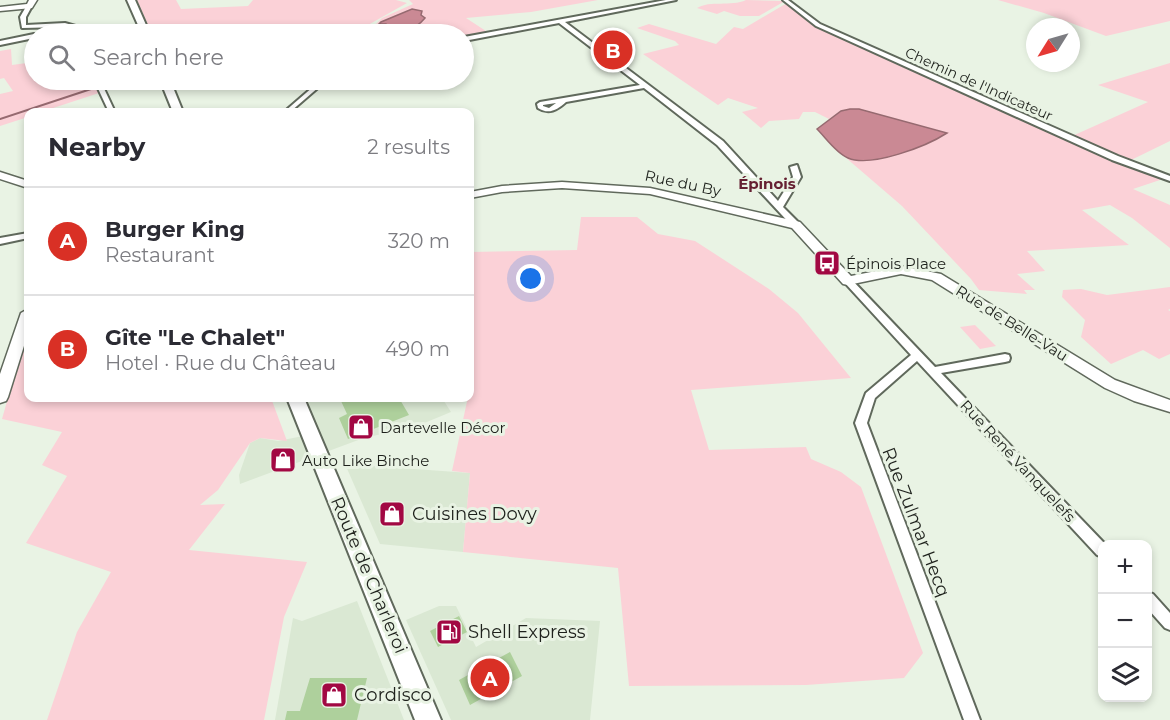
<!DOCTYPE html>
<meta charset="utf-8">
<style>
body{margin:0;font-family:Montserrat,sans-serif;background:#f2f2f3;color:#2b2b33}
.controls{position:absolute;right:18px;bottom:18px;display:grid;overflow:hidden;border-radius:12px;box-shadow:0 3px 9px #0003}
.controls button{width:54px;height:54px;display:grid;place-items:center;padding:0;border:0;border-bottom:2px solid #e1e1e2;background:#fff;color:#2b2b33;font:30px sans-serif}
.compass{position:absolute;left:1026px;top:18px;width:54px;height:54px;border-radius:50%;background:#fff;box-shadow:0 3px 9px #0003;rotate:233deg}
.you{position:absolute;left:531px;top:279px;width:21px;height:21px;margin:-15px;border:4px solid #fff;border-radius:50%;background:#1a73e8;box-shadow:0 0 0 9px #1a73e833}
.badge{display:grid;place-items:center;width:39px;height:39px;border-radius:50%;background:#d93025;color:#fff;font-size:20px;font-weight:700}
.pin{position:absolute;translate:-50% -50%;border:3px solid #fff;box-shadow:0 2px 6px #0006}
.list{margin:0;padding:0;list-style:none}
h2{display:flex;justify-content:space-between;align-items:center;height:78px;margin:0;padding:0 24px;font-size:26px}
h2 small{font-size:20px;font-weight:400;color:#7c7c81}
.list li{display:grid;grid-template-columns:39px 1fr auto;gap:18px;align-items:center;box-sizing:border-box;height:108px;padding:0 24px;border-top:2px solid #e1e1e2}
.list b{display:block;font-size:22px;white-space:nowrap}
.list p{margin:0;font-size:20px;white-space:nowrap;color:#7c7c81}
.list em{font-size:20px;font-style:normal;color:#7c7c81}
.icon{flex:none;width:33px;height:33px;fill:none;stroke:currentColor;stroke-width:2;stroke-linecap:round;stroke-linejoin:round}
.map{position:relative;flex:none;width:1170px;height:720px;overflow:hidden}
.search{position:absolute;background:#fff;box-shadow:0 3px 9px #0003;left:24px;top:24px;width:450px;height:66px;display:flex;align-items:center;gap:15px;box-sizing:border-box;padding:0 21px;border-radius:33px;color:#7c7c81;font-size:22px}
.panel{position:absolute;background:#fff;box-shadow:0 3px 9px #0003;left:24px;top:108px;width:450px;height:294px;border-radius:12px}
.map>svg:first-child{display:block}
.built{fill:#dae8d3}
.green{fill:#fbd1d7}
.water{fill:#ca8994;stroke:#966a70;stroke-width:1.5}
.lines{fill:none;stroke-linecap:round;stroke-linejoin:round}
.stream{stroke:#966a70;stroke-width:2}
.building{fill:#aed09c}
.street-casing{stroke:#60695c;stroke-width:4}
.secondary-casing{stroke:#60695c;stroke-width:3}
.primary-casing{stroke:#60695c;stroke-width:4}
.street{fill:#fff;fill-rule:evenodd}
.secondary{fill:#fff;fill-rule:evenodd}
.primary{fill:#fff;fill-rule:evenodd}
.labels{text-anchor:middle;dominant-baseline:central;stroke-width:6;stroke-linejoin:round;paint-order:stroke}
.far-street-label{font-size:14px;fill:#1e211c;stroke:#e9f3e4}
.street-label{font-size:15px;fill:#1e211c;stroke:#e9f3e4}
.far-quarter-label{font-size:15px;font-weight:bold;fill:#652032;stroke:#e9f3e4}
.poi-label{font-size:15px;fill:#1e211c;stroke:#e9f3e4;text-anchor:start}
.near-poi-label{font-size:18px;fill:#1e211c;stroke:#e9f3e4;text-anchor:start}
.near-street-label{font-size:18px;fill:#1e211c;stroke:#e9f3e4}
</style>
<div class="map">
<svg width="1170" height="720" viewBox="0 0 1170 720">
<rect width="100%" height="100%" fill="#e9f3e4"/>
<path class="built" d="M292 398H442L451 412 422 424 361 439 240 484 239 475 250 443 260 438 278 441 308 435Z
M345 464 470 473 463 552 380 544Z
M357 601 404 720H275L293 618 302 621Z
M439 606H456L476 647 526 618 600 621 590 720H451L406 620Z"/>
<path class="green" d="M137 0H176L181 9 248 6 253 0H396L407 3 368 25 361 34H152Z
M409 0H598L531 12 466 18 489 33 464 38V34H366L382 18 413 4Z
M746 0 785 1 759 16H740L724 11 717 14 697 8C710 0 731 7 746 0Z
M998 0H1170V21L1106 36 1044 13Z
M787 3 812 23 1113 158 1166 178 1133 189 1170 205V248L1132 218 1110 205 1082 210 1129 245 1027 251 1045 271 1017 274 1035 290H1024L1027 294 979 290 971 279 902 206 845 157 858 161 859 109 841 111 829 119 815 112H803L799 119 769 121 761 128 742 112 758 108 728 98 718 105 643 54 679 45 675 41 637 28 649 24 716 44 734 27 743 29Z
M11 49 12 65 34 62V80H93L99 93 41 112H28V117L0 126V94L13 91 4 78 0 79V51Z
M1170 63V141L1127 162 1070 137 1148 102 1098 85Z
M581 217H637L658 234 695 241 769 289 798 313 851 378 691 390 709 450 806 447 811 459 841 472 861 487 923 653 904 678 806 685 629 686 618 568 463 552 470 473 452 471 471 383 470 252 577 250Z
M1170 287V309L1168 310 1170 311V354L1159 359 1143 350 1111 364 1081 337 1085 320 1062 297 1063 290 1081 289 1107 295Z
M975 325 996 346 980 349 960 327Z
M28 327V398H271L287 441 260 438 250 443 218 490 200 505 225 504 189 550 307 562 284 617 264 720H47L77 632 111 572 26 543 67 476 42 465 62 432 2 419Z"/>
<path class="water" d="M412 9 422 11 421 15 425 18C413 33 395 35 377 34L388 27 386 24H379L381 22Z
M850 109H859L947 133C927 146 871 168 848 158 836 153 826 138 817 129L841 111Z"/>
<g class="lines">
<path class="stream" d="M0 119 91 89"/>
</g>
<path class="building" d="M350 398H399L409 415 348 439 339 418 347 414 341 401Z
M459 616 467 632 438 647 430 631Z
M510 652 522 676 470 705 459 680Z
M310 678H367L357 720H285L287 711H300Z"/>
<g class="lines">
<defs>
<path id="street" d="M666 0H676L565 22 723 141 778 201 793 177 790 167 797 165 801 177 783 207 799 223V227H793L717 145 644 88 566 102C557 110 549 115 538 108L537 104 540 102 640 85 559 23 464 41V37ZM556 103 549 108 543 106V105Z
M783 0H788L820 24 1118 156 1170 176V181L1112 160 816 26Z
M27 5 32 6 26 17V25L65 23 79 27 82 34H77L75 29 65 27 22 28 20 17Z
M34 34V38L0 45V41Z
M94 80H100L115 112H109Z
M321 80H327L290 112H284Z
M28 233V238L0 244V238Z
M848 278 851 279 935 367 1005 354 1009 355 1010 358 1009 361 1005 362 941 373 1105 544H1102V557L1097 555 917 361 875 398 867 423 980 720H964L855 423 866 393 911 355 845 283 843 281 845 279Z
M1148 592 1153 594 1170 613V630L1165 628 1148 609Z"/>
<path id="secondary" d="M29 0H37L32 8 0 11V7L27 4Z
M0 172 28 181V188L0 179Z
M562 182 650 188 800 222 851 276 901 266 941 274 1115 380 1170 400V412L1134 401 1105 388 932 280 901 274 848 285 843 284 792 228 650 194 562 188 502 192 470 198V192L502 186Z
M28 309V333L8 397 6 401 0 403V374L21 313Z"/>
<path id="primary" d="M127 0H135L150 34H142Z
M160 80H170L183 112H173Z
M287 398H304L441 720H415Z"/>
</defs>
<use href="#street" class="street-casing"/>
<use href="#secondary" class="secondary-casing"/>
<use href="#primary" class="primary-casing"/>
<use href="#street" class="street"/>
<use href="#secondary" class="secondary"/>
<use href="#primary" class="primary"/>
</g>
<defs>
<symbol id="bus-square" viewBox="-11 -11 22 22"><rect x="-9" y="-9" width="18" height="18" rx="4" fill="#a20843" stroke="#e9f3e4"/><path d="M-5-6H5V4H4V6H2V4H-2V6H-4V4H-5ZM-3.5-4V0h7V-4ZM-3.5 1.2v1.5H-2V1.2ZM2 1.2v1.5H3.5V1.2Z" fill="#fff"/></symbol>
<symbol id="shop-square" viewBox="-11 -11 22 22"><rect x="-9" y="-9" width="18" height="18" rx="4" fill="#a20843" stroke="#e9f3e4"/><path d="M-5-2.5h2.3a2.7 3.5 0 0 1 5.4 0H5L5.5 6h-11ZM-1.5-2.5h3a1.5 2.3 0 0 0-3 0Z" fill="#fff"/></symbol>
<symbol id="fuel-square" viewBox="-11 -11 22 22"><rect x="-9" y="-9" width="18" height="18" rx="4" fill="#a20843" stroke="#e9f3e4"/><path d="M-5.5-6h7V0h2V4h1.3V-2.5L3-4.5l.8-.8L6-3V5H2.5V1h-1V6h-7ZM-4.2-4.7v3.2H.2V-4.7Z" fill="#fff"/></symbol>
</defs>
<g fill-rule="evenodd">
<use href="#bus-square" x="812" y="248" width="30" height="30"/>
<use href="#shop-square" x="346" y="412" width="30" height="30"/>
<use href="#shop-square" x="268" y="445" width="30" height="30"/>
<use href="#shop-square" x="377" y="499" width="30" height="30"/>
<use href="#fuel-square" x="434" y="617" width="30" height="30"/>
<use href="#shop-square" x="319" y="680" width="30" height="30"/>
</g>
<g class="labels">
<g class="far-street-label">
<text transform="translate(979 84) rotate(24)">Chemin de l'Indicateur</text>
</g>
<g class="street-label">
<text transform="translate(683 183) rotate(12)">Rue du By</text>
<text transform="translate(1012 323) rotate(32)">Rue de Belle-Vau</text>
<text transform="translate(1018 461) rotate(47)">Rue René Vanquelefs</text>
</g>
<g class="far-quarter-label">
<text x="767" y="183">Épinois</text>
</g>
<g class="poi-label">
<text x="846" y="263">Épinois Place</text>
<text x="380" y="427">Dartevelle Décor</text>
<text x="302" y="460">Auto Like Binche</text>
</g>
<g class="near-poi-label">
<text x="412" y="514">Cuisines Dovy</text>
<text x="468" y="632">Shell Express</text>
<text x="354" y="695">Cordisco</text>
</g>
<g class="near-street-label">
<text transform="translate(916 522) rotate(69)">Rue Zulmar Hecq</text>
<text transform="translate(369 575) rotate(67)">Route de Charleroi</text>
</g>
</g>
</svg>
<div class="controls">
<button>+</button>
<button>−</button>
<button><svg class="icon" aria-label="layers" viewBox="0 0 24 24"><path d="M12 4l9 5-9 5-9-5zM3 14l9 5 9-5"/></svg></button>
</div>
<svg class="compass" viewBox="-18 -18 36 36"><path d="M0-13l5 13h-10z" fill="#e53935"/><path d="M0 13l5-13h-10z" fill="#7c7c81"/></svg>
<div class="you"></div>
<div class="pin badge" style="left:490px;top:678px">A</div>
<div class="pin badge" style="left:613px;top:50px">B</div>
<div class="search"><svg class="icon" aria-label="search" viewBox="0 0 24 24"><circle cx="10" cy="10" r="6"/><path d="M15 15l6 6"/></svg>Search here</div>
<section class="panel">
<h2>Nearby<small>2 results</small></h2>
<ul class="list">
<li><span class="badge">A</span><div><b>Burger King</b><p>Restaurant</p></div><em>320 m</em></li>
<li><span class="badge">B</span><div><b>Gîte &quot;Le Chalet&quot;</b><p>Hotel · Rue du Château</p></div><em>490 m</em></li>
</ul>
</section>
</div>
